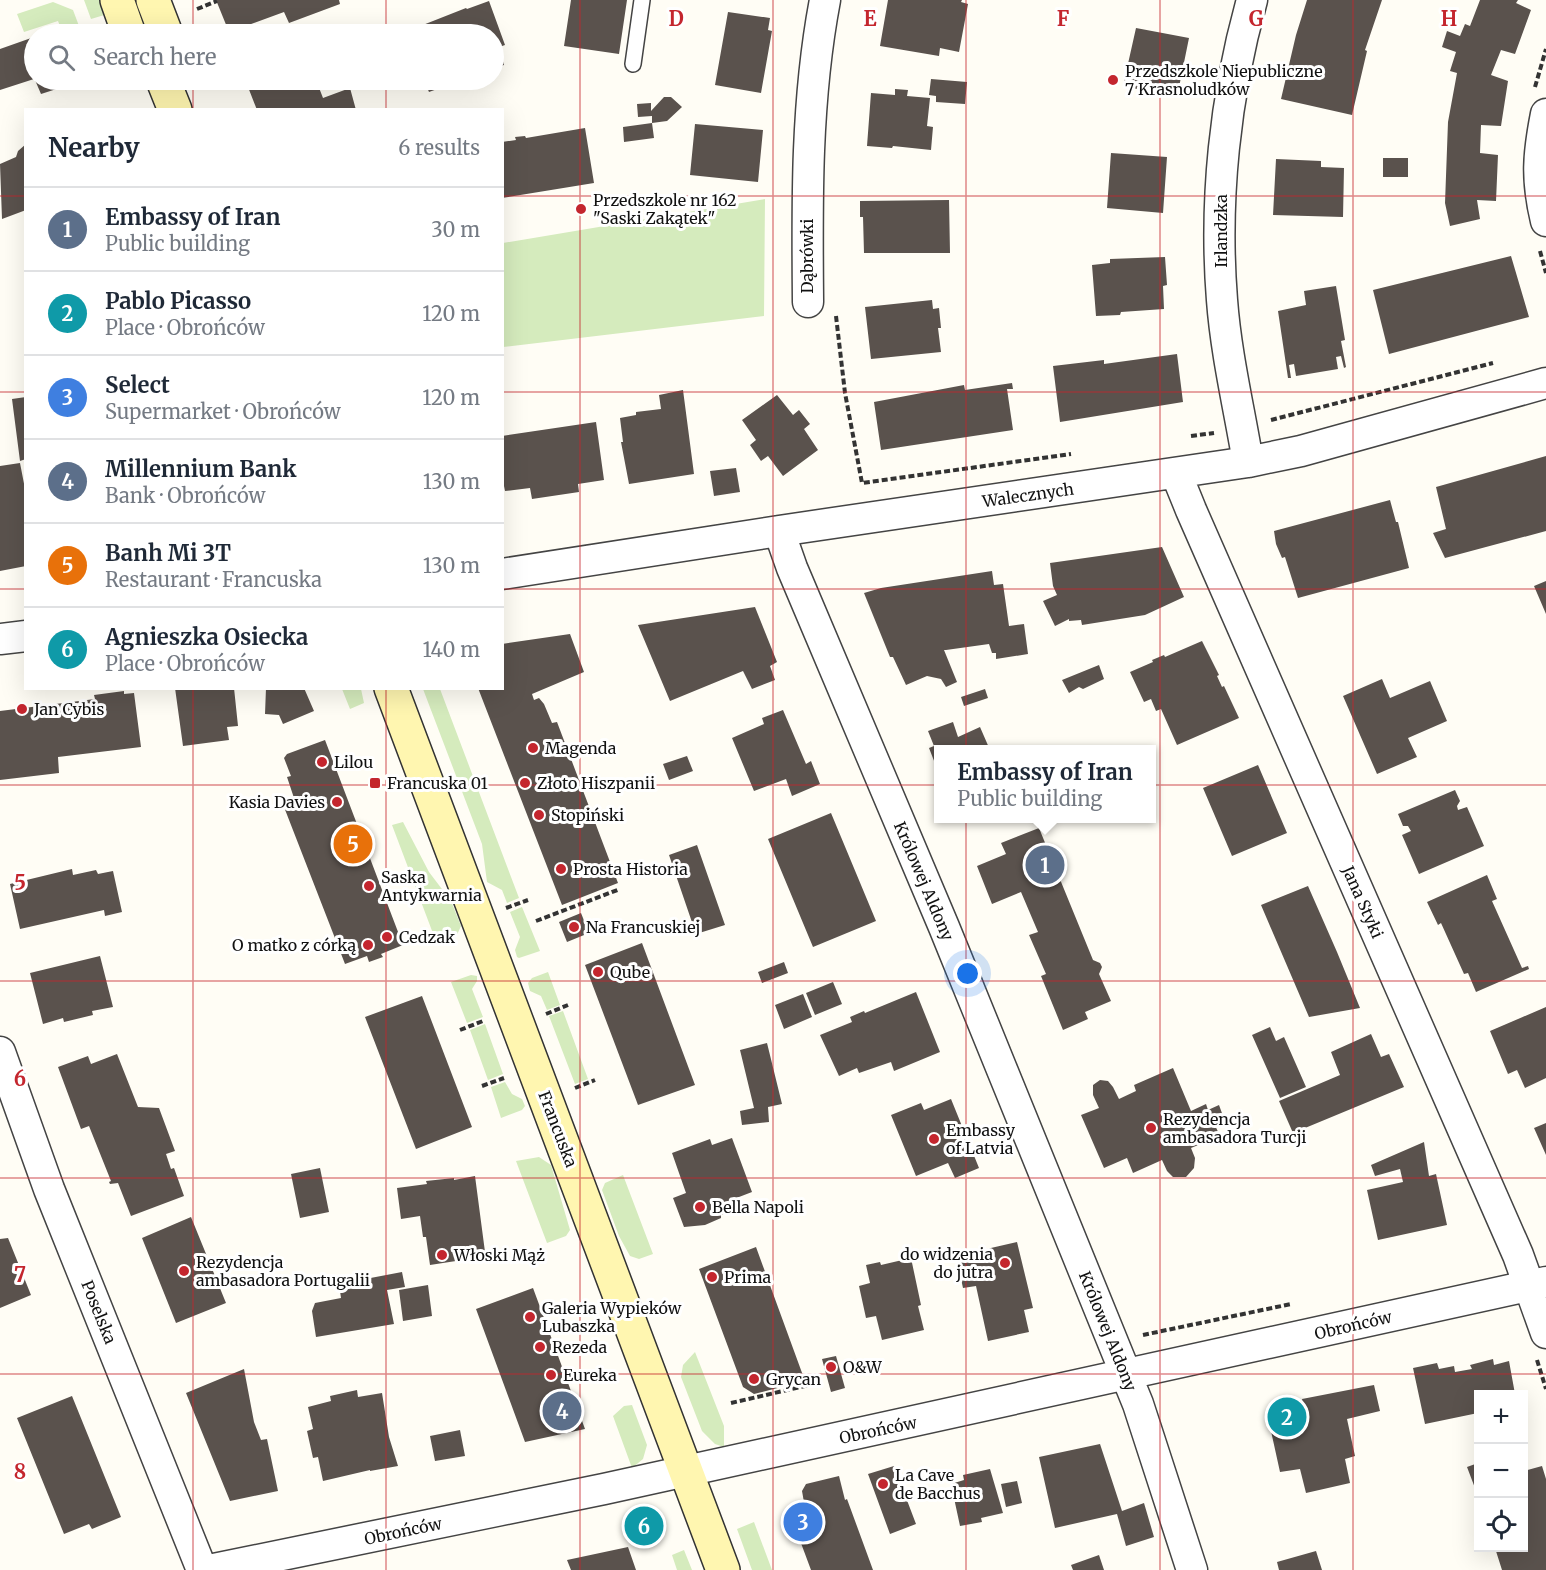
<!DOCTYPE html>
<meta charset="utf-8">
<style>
body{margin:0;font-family:Merriweather,serif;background:#f2f2f3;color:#1f2937}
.controls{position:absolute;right:18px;bottom:18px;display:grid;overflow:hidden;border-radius:0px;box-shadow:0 6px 24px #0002}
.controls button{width:54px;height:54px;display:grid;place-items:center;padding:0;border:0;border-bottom:2px solid #e0e1e3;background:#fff;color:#1f2937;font:30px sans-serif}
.you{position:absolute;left:968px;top:974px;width:21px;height:21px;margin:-15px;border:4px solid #fff;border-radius:50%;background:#1a73e8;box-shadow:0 0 0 9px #1a73e833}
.badge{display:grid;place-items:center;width:39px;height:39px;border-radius:50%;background:#1a73e8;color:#fff;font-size:20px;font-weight:700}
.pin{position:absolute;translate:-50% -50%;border:3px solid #fff;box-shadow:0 2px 6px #0006}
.popup{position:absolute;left:934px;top:745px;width:222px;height:78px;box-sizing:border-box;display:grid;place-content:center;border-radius:0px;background:#fff;filter:drop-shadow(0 2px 4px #0005);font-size:20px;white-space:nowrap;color:#747a83}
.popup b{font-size:22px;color:#1f2937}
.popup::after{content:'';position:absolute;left:50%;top:100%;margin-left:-12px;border:12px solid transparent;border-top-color:#fff}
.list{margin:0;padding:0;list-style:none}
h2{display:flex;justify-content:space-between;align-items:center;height:78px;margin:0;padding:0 24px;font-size:26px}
h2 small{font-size:20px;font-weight:400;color:#747a83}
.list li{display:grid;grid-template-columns:39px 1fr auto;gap:18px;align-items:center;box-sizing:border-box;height:84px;padding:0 24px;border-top:2px solid #e0e1e3}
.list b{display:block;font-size:22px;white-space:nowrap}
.list p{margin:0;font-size:20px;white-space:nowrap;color:#747a83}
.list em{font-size:20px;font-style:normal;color:#747a83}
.icon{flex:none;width:33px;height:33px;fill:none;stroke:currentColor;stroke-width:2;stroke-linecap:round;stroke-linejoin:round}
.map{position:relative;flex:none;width:1546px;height:1570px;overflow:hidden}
.search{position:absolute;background:#fff;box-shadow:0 6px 24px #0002;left:24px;top:24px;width:480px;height:66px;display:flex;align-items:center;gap:15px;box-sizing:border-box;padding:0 21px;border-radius:33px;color:#747a83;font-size:22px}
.panel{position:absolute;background:#fff;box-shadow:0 6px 24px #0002;left:24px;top:108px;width:480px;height:582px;border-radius:0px}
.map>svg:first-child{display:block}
.green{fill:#d5ebbd}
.building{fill:#5a524d}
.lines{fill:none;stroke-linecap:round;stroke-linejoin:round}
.lane-casing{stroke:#444;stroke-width:18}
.street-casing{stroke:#444;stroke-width:33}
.secondary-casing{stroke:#333;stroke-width:36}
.path{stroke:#333;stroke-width:4;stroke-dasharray:6 3;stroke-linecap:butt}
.lane{stroke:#fff;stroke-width:15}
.street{stroke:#fff;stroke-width:30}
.secondary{stroke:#fff6b0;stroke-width:33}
.grid{fill:none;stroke:#c4262e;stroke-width:1.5;stroke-opacity:0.55}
.poi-dot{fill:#c4262e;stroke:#fff;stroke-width:2}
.labels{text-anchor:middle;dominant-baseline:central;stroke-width:6;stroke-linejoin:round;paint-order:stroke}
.poi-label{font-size:16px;fill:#111;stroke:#fff;text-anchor:start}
.street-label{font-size:16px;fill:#111;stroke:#fff}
.grid-label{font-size:20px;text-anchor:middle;font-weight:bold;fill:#c4262e;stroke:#fff;stroke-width:6;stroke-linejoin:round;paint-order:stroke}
</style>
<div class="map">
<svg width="1546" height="1570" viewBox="0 0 1546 1570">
<rect width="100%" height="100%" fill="#fffdf5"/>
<path class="green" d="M84 0H104L111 13 91 19Z
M53 2 73 10 82 34H63L58 21 24 32 17 14Z
M765 199 764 316 503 347V243Z
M342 689H361L364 703 350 709Z
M423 689H440L519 898 507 903 502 890 487 882 482 844Z
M403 822 429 872 451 901 461 926 456 937 437 944 392 825Z
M522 907 540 951 519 958 517 957 515 950 520 937 510 912Z
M548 972 560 1005 547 1010 541 996 530 991 528 983 532 978Z
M471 975 477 976V981L472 989 483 1017 467 1023 451 982Z
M563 1011 588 1079 575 1084 549 1016Z
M485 1024 503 1074 488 1080 470 1030Z
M505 1082 512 1094 522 1099 525 1106 522 1110 501 1118 491 1087Z
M539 1157 551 1165 570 1230 566 1236 547 1243 516 1161Z
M623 1175 653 1254 639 1259 630 1256 619 1236 602 1190 605 1183Z
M695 1352 724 1426V1447L715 1444 702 1431 681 1377 683 1365Z
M632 1405 647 1445 643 1459 632 1468 613 1416 624 1406Z
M754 1522 772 1570H752L737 1529Z
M684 1550 692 1570H677L672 1555Z"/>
<path class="building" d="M216 0H339L340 4 289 23 284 12 229 32Z
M571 0H627L619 54 564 46Z
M888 0H962L961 2 968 4 959 52 940 48 939 56 880 46Z
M1307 0H1382L1365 50 1367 51 1352 115 1281 99 1296 35Z
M1480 0H1518L1516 3 1531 10 1515 54 1501 50 1491 75 1508 81 1501 126 1481 125 1480 153 1498 155 1496 201 1477 200 1480 219 1450 226 1445 203 1448 122 1457 73 1450 71 1456 52 1442 47 1447 31 1460 36 1465 24 1470 26Z
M489 1 505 45 499 47 504 65 494 68V34H400L466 8 467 9Z
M728 12 770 18 768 30 772 31 761 93 715 85Z
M1136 28 1189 38 1177 97 1123 86Z
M34 37V79L0 90V49Z
M931 79 967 82 965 104 936 102V96L929 95Z
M35 80H70L72 84 41 94Z
M269 80H316L323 98 350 88 356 110H257L248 87Z
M424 80H462L429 92Z
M895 89 908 90 907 96 930 98 927 126 933 127 931 150 893 146 892 148 867 146 871 93 895 95Z
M664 97H671L682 107 667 121 652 123V116L638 117 637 104 651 103V111Z
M652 123 654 138 624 142 623 127Z
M695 124 763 130 758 182 690 175Z
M585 128 594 183 502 198V142L516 140 515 137 525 136 526 138Z
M26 144V210L2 219 0 164 16 157 18 151Z
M1111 153 1167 157 1163 213 1107 208Z
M1383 158H1408V177H1383Z
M1276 159 1321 161V167L1344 168 1343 217 1273 215Z
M949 200 950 253H864L863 217H860V201Z
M1511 256 1529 317 1389 354 1373 290Z
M1165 257 1167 285 1163 286 1164 309 1121 312 1120 315 1096 316 1092 265 1110 263V259Z
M1336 286 1345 340 1341 341 1346 367 1344 368 1341 356 1336 357 1338 369 1296 376 1294 364 1289 365 1291 378H1288L1278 311 1306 305 1304 291Z
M932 300 933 309 939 308 941 328H938L941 352 871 359 865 307Z
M1177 354 1183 402 1060 422 1053 366 1104 360V364Z
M1012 383 1013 389H1007L1013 430 881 450 874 402 964 385 965 390Z
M683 390 694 474 629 484 621 442H623L620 418 636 415V412L661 409 659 395Z
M777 395 793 415 799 410 810 424 804 429 818 450 783 476 768 456 761 461 750 445 756 440 742 420Z
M26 397V459L20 461 12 399Z
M596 422 604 480 578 484 579 492 532 499 530 488 505 491 502 476V436Z
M1546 456V531L1445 558 1433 533 1446 529 1436 487Z
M20 463 26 494V566L0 571V466Z
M736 468 740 492 714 496 710 471Z
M1390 500 1396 522H1398L1409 568 1298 598 1285 557 1282 558 1276 544 1274 531Z
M1162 547 1184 597 1145 615 1082 625 1081 620 1069 621V619L1055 626 1043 601 1057 595 1053 586 1050 563Z
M992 571 994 585 1003 584 1009 626 1024 624 1028 654 996 659V653H992L989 644 946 650H944L957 682 946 687 941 679 927 676 906 685 893 657H890L864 593 881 588Z
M1546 581V614L1534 586Z
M755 607 777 662 770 666 775 680 752 689 743 671 670 701 638 625Z
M570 634 584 672 532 694 534 700 539 698 544 704 552 723 557 722 618 883 562 905 478 688H502V644Z
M1202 641 1219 675 1217 676 1222 687 1224 686 1239 718 1177 745 1161 709 1156 711 1151 699 1144 702 1130 672 1153 662 1152 660 1164 655 1165 657Z
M1099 665 1104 679 1083 689 1079 687 1069 693 1062 680Z
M1382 679 1390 698 1430 681 1447 721 1408 738 1417 757 1377 774 1343 696Z
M175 688H234L238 726 227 727 229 740 183 746Z
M266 688H304L314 711 283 724 279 715 265 714Z
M985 689 988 698 964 706 961 697Z
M124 691V694L134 693 141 747 58 757 59 773 0 780V711L95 699 94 695Z
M783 710 806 764 811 761 820 784 792 796 786 779 754 791 732 738 764 724 762 718Z
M953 722 958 737 980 727 990 750H938V771L929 748 934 746 928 731Z
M325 740 403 945 381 954 383 957 369 962 367 956 345 964 284 807 295 801 287 777 291 776 284 758 287 754Z
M687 756 693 771 669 780 663 764Z
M1258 765 1287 833 1232 856 1203 788Z
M1455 790 1460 801 1457 806 1458 810 1467 807 1484 846 1419 874 1402 835 1411 831 1408 826H1403L1398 814Z
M831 813 876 921 813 947 768 839Z
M1039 828 1093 960 1100 963 1102 967 1099 974 1111 1001 1085 1012 1088 1019 1063 1030 1041 976 1046 974 1029 935 1038 932 1021 892 992 904 977 866 1006 854 1001 843Z
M697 845 725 925 696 934 669 855Z
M72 869 73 875 96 870 98 874 113 871 122 912 105 916 104 910 20 929 10 884Z
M1487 875 1497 899 1492 901 1522 968 1528 966 1529 969 1476 992 1468 973 1464 974 1441 923 1438 925 1427 902Z
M1308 886 1337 952 1360 1008 1309 1017 1261 905Z
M581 913 589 933 567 942 559 922Z
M642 943 695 1085 638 1105 585 965Z
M100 956 113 1007 92 1011 93 1015 64 1022 63 1018 43 1024 30 973Z
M784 962 788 973 762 983 758 972Z
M833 982 842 1004 815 1015 806 993Z
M916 992 940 1052 894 1071 891 1062 859 1073 857 1068 839 1076 820 1035 852 1022 850 1017 864 1011 865 1013Z
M803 994 812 1017 784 1029 775 1005Z
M422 996 472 1127 416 1149 365 1017Z
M1546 1007V1078L1525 1088 1517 1070 1508 1074 1490 1031Z
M1270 1027 1276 1041 1284 1037 1306 1087 1280 1098 1252 1035Z
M1371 1034 1381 1057 1389 1054 1404 1087 1293 1133 1279 1101 1340 1075 1331 1052Z
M767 1043 782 1104 768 1107 769 1122 742 1125 740 1111 754 1108 740 1050Z
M117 1054 138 1107 159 1108 175 1151 166 1154 171 1169 174 1168 184 1196 131 1216 118 1183 110 1184 109 1182 111 1181 89 1126 81 1129 58 1067 88 1056 91 1064Z
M1173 1068 1191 1111 1206 1104 1208 1110 1219 1105 1223 1116 1213 1121 1220 1136 1191 1148 1195 1158 1194 1168 1186 1177H1173L1167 1171 1162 1160 1133 1173 1127 1158 1104 1168 1081 1115 1099 1108 1093 1095V1085L1100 1080 1108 1081 1113 1087 1119 1099 1136 1091 1134 1085Z
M951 1099 979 1168 955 1178 948 1163 916 1176 891 1115 921 1103 924 1110Z
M1546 1123V1155L1534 1128Z
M732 1138 752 1192 726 1202 729 1212 721 1215V1218L705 1225 684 1227 673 1198 686 1193 672 1153 710 1139 712 1145Z
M1424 1142 1429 1176 1436 1174 1447 1225 1378 1240 1367 1190 1403 1182 1400 1169 1375 1176 1371 1165Z
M320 1168 329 1212 300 1218 291 1174Z
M475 1176 485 1252 455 1257 456 1261 430 1265 426 1237H423L420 1216 401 1219 397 1188 427 1184 426 1181 454 1178V1180Z
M191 1217 226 1303 176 1323 142 1238Z
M8 1238 31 1295 0 1308V1239Z
M1017 1242 1033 1308 1024 1310 1029 1332 988 1341 976 1286 963 1288 956 1256Z
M756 1247 805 1381 754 1394 743 1387 699 1269Z
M911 1258 921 1305 918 1306 924 1330 882 1340 876 1316 866 1318 859 1286 870 1283 866 1265 880 1262 881 1265Z
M402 1272 405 1287 387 1290 394 1324 316 1337 312 1311 315 1303 341 1298 339 1284Z
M428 1285 432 1316 403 1321 399 1290Z
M533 1288 585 1429 525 1442 476 1309Z
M836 1356 845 1388 831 1392 822 1359Z
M1493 1359 1494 1365 1509 1361 1515 1394H1478V1413L1425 1424 1413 1368 1437 1363 1439 1369 1454 1366 1455 1372 1472 1369 1470 1365Z
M244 1369 254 1422 261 1440 267 1439 278 1491 230 1501 186 1393Z
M1374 1385 1380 1411 1347 1419 1355 1456 1345 1459 1350 1483 1306 1493 1300 1469 1280 1472 1269 1422 1305 1413 1302 1399Z
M357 1390 358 1397 382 1393 389 1437 398 1466 370 1471V1470L323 1481 318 1457 313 1458 307 1431 313 1429 308 1407 331 1401 330 1396Z
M72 1396 121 1517 92 1529 89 1524 64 1534 17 1418Z
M460 1430 465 1456 435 1461 430 1436Z
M1100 1444 1122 1511 1144 1503 1154 1537 1126 1546 1117 1514 1055 1528 1039 1457Z
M1478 1463V1496L1467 1467Z
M894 1466 916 1524 890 1534 868 1474Z
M1542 1466 1546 1479V1570H1502L1495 1548H1524V1471Z
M990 1469 1003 1513 981 1518 982 1522 960 1526 951 1484 964 1480 963 1475Z
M839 1476 845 1500 847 1499 873 1570H811L792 1519 796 1510 805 1508 802 1491 806 1484Z
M1017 1481 1022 1503 1006 1507 1001 1484Z
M628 1547 636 1570H571L567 1560Z
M1316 1551 1322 1570H1279L1277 1562Z
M1099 1555 1104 1570H1073L1071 1565Z"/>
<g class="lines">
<defs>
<path id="lane" d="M633 64 642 0"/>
<path id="street" d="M1546 114C1538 155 1536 179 1546 221
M808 302C807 201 806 100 825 0
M1248 462C1239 408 1226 354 1222 300 1214 200 1225 96 1252 0
M1176 473 1191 510 1518 1255 1546 1333
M779 531 792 568 944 927 1138 1404 1192 1570
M502 574 779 531 1248 462 1301 451 1546 383
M0 639 26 636
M0 1052 49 1189 202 1570
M209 1570 604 1489 1546 1282"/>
<path id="secondary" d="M117 0 129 34
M153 0 166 34
M163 80 175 110
M391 688 723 1570"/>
</defs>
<use href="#lane" class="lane-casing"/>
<use href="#street" class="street-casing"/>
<use href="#secondary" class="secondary-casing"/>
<path class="path" d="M197 9 217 1
M1535 87 1546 49
M1540 251 1546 273
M836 316 845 393 862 483 1071 454
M1271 420 1493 363
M1191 436 1214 433
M506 908 528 900
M536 921 620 889
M546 1014 568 1005
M460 1030 483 1021
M482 1086 504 1078
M575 1088 595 1080
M1143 1335 1291 1304
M1537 1360 1546 1389
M731 1403 818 1383"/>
<use href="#lane" class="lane"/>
<use href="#street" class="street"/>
<use href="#secondary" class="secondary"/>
</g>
<path class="grid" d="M193 0V34M386 0V34M580 0V1570M773 0V1570M966 0V1570M1160 0V1570M1353 0V1570M193 80V110M386 80V110M0 196H26M502 196H1546M0 392H26M502 392H1546M0 589H26M502 589H1546M193 688V1570M386 688V1570M0 785H1546M0 981H1546M0 1178H1546M0 1374H1546"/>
<g class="poi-dot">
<circle cx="1113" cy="80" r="6"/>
<circle cx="581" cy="209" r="6"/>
<circle cx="22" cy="709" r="6"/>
<circle cx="533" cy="748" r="6"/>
<circle cx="322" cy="762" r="6"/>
<rect x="369" y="777" width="12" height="12" rx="3"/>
<circle cx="525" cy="783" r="6"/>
<circle cx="337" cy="802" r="6"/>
<circle cx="539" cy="815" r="6"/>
<circle cx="561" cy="869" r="6"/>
<circle cx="369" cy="886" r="6"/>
<circle cx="574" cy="927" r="6"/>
<circle cx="387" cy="937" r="6"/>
<circle cx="368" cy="945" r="6"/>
<circle cx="598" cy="972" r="6"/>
<circle cx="1151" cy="1128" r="6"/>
<circle cx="934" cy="1139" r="6"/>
<circle cx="700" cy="1207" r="6"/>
<circle cx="442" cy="1255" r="6"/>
<circle cx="1005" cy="1263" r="6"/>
<circle cx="184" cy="1271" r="6"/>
<circle cx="712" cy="1277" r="6"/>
<circle cx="530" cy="1317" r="6"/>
<circle cx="540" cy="1347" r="6"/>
<circle cx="831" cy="1367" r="6"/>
<circle cx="551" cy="1375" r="6"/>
<circle cx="754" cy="1379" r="6"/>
<circle cx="883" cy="1484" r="6"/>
</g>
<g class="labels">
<g class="poi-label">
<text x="1125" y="71">Przedszkole Niepubliczne<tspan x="1125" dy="18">7 Krasnoludków</tspan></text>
<text x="593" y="200">Przedszkole nr 162<tspan x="593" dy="18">"Saski Zakątek"</tspan></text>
<text x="34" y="709">Jan Cybis</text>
<text x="545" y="748">Magenda</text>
<text x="334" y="762">Lilou</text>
<text x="387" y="783">Francuska 01</text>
<text x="537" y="783">Złoto Hiszpanii</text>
<text x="325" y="802" text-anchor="end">Kasia Davies</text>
<text x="551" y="815">Stopiński</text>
<text x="573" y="869">Prosta Historia</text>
<text x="381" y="877">Saska<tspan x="381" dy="18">Antykwarnia</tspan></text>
<text x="586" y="927">Na Francuskiej</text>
<text x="399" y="937">Cedzak</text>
<text x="356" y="945" text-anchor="end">O matko z córką</text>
<text x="610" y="972">Qube</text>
<text x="1163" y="1119">Rezydencja<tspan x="1163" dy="18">ambasadora Turcji</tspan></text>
<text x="946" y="1130">Embassy<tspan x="946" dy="18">of Latvia</tspan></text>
<text x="712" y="1207">Bella Napoli</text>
<text x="993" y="1254" text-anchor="end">do widzenia<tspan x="993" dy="18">do jutra</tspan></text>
<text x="454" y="1255">Włoski Mąż</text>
<text x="196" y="1262">Rezydencja<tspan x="196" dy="18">ambasadora Portugalii</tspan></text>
<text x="724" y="1277">Prima</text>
<text x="542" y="1308">Galeria Wypieków<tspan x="542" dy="18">Lubaszka</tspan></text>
<text x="552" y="1347">Rezeda</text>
<text x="843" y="1367">O&amp;W</text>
<text x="563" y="1375">Eureka</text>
<text x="766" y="1379">Grycan</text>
<text x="895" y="1475">La Cave<tspan x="895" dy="18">de Bacchus</tspan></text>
</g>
<g class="street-label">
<text transform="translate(1221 231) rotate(-90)">Irlandzka</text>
<text transform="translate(807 256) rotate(-90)">Dąbrówki</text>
<text transform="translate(1028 495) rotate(-8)">Walecznych</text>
<text transform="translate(924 881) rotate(67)">Królowej Aldony</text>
<text transform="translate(1363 902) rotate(66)">Jana Styki</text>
<text transform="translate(558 1129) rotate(69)">Francuska</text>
<text transform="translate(99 1312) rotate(68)">Poselska</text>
<text transform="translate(1353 1325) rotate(-13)">Obrońców</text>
<text transform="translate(1108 1331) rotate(68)">Królowej Aldony</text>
<text transform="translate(878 1430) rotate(-12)">Obrońców</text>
<text transform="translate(403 1531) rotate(-12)">Obrońców</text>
</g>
</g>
<g class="grid-label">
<text x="676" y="26">D</text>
<text x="870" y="26">E</text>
<text x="1063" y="26">F</text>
<text x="1256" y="26">G</text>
<text x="1449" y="26">H</text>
<text x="20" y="890">5</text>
<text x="20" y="1086">6</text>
<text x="20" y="1282">7</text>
<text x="20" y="1479">8</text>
</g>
</svg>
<div class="controls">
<button>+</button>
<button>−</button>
<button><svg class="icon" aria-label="locate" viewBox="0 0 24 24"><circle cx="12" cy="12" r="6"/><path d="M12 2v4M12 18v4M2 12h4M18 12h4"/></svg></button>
</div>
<div class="you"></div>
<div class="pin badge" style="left:1045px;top:865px;background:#5c6f8a">1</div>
<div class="popup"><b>Embassy of Iran</b>Public building</div>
<div class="pin badge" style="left:1287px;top:1417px;background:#0f9aa8">2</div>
<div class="pin badge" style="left:803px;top:1522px;background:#3f7fe0">3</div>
<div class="pin badge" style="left:562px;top:1411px;background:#5c6f8a">4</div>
<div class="pin badge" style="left:353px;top:844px;background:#e8710a">5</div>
<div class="pin badge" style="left:644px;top:1526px;background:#0f9aa8">6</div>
<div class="search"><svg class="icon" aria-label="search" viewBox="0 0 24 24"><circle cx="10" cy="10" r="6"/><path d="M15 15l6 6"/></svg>Search here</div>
<section class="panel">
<h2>Nearby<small>6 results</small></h2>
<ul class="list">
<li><span class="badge" style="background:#5c6f8a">1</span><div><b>Embassy of Iran</b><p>Public building</p></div><em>30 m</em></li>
<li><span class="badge" style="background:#0f9aa8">2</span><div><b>Pablo Picasso</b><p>Place · Obrońców</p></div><em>120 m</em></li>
<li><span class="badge" style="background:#3f7fe0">3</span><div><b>Select</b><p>Supermarket · Obrońców</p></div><em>120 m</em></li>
<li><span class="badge" style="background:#5c6f8a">4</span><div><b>Millennium Bank</b><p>Bank · Obrońców</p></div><em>130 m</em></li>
<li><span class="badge" style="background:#e8710a">5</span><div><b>Banh Mi 3T</b><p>Restaurant · Francuska</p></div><em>130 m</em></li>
<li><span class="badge" style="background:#0f9aa8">6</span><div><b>Agnieszka Osiecka</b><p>Place · Obrońców</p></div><em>140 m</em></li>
</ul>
</section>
</div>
